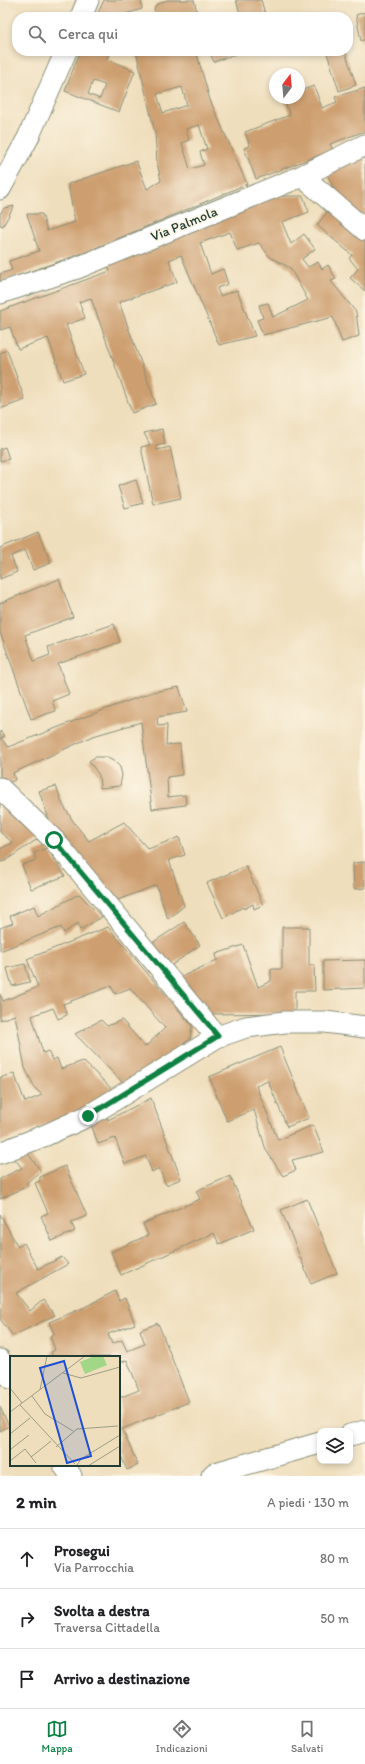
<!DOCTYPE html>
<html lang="it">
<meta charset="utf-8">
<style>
body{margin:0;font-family:Itim,sans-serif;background:#f2f2f2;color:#202124}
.controls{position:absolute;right:12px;bottom:12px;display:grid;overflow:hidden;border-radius:8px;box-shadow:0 2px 6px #0003}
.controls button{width:36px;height:36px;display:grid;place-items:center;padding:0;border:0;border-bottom:1px solid #e0e0e0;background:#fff;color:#202124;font:20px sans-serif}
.compass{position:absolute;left:269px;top:68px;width:36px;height:36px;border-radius:50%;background:#fff;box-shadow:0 2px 6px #0003;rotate:16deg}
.stop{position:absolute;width:12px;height:12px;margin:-9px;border:3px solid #0b8043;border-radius:50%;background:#fff}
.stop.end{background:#0b8043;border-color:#fff;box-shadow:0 1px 4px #0008}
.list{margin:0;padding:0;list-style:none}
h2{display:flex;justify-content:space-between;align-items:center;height:52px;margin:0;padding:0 16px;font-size:17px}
h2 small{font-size:13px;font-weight:400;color:#757577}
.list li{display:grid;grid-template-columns:26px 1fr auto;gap:12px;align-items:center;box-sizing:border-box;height:60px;padding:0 16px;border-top:1px solid #e0e0e0}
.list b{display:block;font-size:15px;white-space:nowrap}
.list p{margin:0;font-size:13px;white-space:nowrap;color:#757577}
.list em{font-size:13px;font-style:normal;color:#757577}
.icon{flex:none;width:22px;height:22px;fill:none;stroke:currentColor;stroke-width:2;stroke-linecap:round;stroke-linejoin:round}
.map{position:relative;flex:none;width:365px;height:1476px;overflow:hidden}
.search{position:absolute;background:#fff;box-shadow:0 2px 6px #0003;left:12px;right:12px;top:12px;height:44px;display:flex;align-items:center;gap:10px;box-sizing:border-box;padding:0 14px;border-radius:16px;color:#757577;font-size:15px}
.sheet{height:232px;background:#fff}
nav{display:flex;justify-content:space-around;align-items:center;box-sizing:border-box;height:56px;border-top:1px solid #e0e0e0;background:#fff;font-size:11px;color:#757577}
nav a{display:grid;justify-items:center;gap:2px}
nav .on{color:#0b8043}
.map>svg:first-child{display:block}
.building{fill:#cd9f6f;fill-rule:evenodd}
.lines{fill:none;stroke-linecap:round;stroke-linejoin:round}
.minor-casing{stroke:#878e78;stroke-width:23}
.minor{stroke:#fff;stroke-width:21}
.route{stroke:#0b8043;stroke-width:5}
.labels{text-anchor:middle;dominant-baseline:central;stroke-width:3.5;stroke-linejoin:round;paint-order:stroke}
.street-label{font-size:14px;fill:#1f3d34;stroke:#fcf5e5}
.inset-road{fill:none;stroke:#9c9e86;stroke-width:1}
.view{fill:#1d4ed8;fill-opacity:0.15;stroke:#1d4ed8;stroke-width:2}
.inset-edge{fill:none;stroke:#1f3d34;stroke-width:2}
</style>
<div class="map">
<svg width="365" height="1476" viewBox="0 0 365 1476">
<rect width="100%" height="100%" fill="#fcf5e5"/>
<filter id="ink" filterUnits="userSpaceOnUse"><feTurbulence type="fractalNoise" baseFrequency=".025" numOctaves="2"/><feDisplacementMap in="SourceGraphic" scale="8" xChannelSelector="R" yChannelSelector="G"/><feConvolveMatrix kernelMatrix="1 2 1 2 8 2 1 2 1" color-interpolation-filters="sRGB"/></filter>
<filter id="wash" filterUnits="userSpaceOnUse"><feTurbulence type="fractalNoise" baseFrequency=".012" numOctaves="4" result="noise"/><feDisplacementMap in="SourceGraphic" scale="16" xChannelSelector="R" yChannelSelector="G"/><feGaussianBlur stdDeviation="0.9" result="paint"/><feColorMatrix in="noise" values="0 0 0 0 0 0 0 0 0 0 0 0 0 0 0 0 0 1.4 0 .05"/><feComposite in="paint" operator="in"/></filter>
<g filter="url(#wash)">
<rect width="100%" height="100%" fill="#efdebc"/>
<g id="blocks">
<path class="building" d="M104 0H141L142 9 116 17H96Z
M167 0H194L198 17H157L154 9 156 5Z
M236 0H261L266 17H241Z
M365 12V39L361 41 356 15Z
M80 51H110L107 59 135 71 119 112 65 91ZM93 81 105 85 100 99 88 94Z
M136 51H196L210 100 247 184 86 252 0 282V274L12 270 9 261 39 251 27 214H42L47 231 75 222 68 184 136 161 147 189 161 181 157 162 155 133ZM182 87 187 105 163 113 157 94ZM199 125 207 149 200 152 204 165 190 169 182 143 189 140 186 129Z
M209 51H244L214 62Z
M332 51H345L356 85 339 91 327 53Z
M314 86 322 108 337 102 335 97 365 88V131L330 144 333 150 256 179 244 148 250 146 245 132 290 115 283 98H299V91Z
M365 155V219L340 201 326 172Z
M269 196H303L309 212 282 222 291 244 304 234 315 249 302 259 308 267 318 262 322 269 328 265 336 279 331 281 356 312 359 336 342 342 333 317 263 335 257 320 263 318 259 305 268 303 273 317 308 300 290 268 270 257 259 243 237 250 230 232 200 243 211 274 223 269 228 284 217 288 220 296 237 290 255 336 219 345 181 255 169 260 177 282 119 302 156 404 132 413 91 298 79 302 85 318 66 325 84 374 63 381 48 338 18 349 10 327 0 330V311L110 271 107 263Z
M14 206 3 226 0 225V214L4 208Z
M330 209 365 240V291L350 278 358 269 349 258 352 255 317 225Z
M7 350 25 400 0 409V353Z
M162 429 165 444 156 446 157 450 170 447 181 498 153 504 141 447 150 445 144 433Z
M5 447 9 459 0 461V449Z
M136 480 143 503 125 508 118 486Z
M38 532 51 563 33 570 25 550 11 556 17 572 0 579V548Z
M59 579 73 617 25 635 34 661 50 655 48 647 114 624 120 642 58 664 69 694 52 701 56 711 31 719 0 632V603Z
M179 687 187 712 157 717 158 726 167 725 166 745 180 744 182 775 167 777 168 797 185 795 186 805 152 809 141 722 93 736 13 773 15 780 3 785 0 776V731L5 736 1 738 8 747 87 716 153 692Z
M95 757H106L115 762 120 767 122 775 120 786 100 788 99 775 89 761Z
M56 786 63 805 75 824 89 841 124 822 148 849 179 837 185 855 169 860 184 906 168 919 156 885 118 900 50 822 39 791Z
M0 801 39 838 5 861 0 862V849L13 843 0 832Z
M47 848 65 876 31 889 22 865 36 860 34 853Z
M365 862V888L354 889 353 863Z
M246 866 263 905 254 909 253 904 244 909 243 907 223 918 207 883Z
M79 894 102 917 80 930 78 923 64 933 61 927 0 951V928L13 923 10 916 34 906 38 916Z
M184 922 200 945 169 967 152 943Z
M108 927 192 1026 190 1039 126 1086 75 1034 101 1020 107 1026 122 1020 145 1047 165 1028 130 988 115 994 111 986 63 1004 67 1015 58 1019 53 1008 32 1016 43 1053 48 1051 52 1060 57 1058 61 1069 83 1061 114 1091 83 1110 0 1142V1078L14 1073 25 1102 42 1095 35 1088 25 1068 15 1015 0 1020V994L3 1001 38 987 27 959Z
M282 927H309V965H314L315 991H295V1013L210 1014 179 978 217 960 216 954 243 945 258 987 271 981V969H282Z
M365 960V988L323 990V961Z
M25 964 30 982 12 986 7 968Z
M280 1047 309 1118 287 1127 268 1081 256 1086 278 1140 313 1125 324 1152 292 1160 296 1170 283 1176 266 1150 254 1110 227 1121 209 1077Z
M151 1098 181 1179 166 1185 159 1168 152 1172 146 1156 125 1164 115 1138 98 1144 90 1121 106 1115 108 1120Z
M25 1150 41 1171 26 1183 28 1186 0 1199V1179L22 1168 14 1158Z
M65 1166 87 1216 71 1222 75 1231 52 1241 41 1216 48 1213 35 1183 40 1181V1177Z
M230 1176 254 1229 219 1244 214 1233 121 1275 111 1252 148 1235 143 1224 200 1199 196 1191Z
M307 1199 337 1273 311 1284 281 1210Z
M0 1214 18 1247 24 1243 38 1269 62 1257 68 1264 16 1293 30 1311 43 1300 55 1315 13 1336 0 1319Z
M115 1291 119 1301 125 1298 135 1324 108 1334 112 1344 122 1340 127 1351 145 1344 140 1330 158 1323 189 1402 122 1429 138 1465 127 1470 119 1451V1398L139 1390 127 1360 119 1363V1357H53L51 1352 55 1350 50 1336 54 1334 49 1322 83 1308Z
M0 1407 9 1426 0 1431Z"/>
</g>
</g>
<g filter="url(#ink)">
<use href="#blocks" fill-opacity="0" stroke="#878e78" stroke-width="1"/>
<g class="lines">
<defs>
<path id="minor" d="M81 17 88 0
M302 176 365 230
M0 189 28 138 66 51
M0 293 77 268 302 176 365 145
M0 788 54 840 217 1037
M0 1153 46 1135 88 1116 217 1037 246 1027 285 1022H325L365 1027
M0 1360 11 1378
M350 1435 365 1431
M64 1465 71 1476
M212 1476 215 1473 320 1443"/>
</defs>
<use href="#minor" class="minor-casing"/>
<use href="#minor" class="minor"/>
</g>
</g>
<g class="lines" filter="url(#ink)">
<path class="route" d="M54 840 218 1036 88 1116"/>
</g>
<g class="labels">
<g class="street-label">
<text transform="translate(184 224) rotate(-22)">Via Palmola</text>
</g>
</g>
<g transform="translate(10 1356)">
<rect width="110" height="110" fill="#efdebc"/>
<path d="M84 0H93L97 9 75 18 70 6Z" fill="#a2d788"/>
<path class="inset-road" d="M53 17 71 22 110 11M0 32 12 47M30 34 37 0M22 40 35 58 63 75M10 49 65 108M0 56 75 0M0 78 20 62M46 91 67 73 108 70M1 93 19 79M21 101 41 85M0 105 15 93 26 107M67 109 71 103 110 79M78 110 110 90"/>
<path class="view" d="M54 5 81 100 57 107 30 12Z"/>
<rect width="110" height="110" class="inset-edge"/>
</g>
</svg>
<div class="controls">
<button><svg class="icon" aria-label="layers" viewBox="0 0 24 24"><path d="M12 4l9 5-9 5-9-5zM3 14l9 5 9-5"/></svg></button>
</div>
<svg class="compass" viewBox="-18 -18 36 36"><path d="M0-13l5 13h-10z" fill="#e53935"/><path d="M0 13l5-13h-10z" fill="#757577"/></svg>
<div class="stop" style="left:54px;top:840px"></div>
<div class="stop end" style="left:88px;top:1116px"></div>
<div class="search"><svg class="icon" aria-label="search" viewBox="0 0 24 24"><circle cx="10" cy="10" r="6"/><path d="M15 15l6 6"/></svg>Cerca qui</div>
</div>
<section class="sheet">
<h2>2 min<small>A piedi · 130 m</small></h2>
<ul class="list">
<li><svg class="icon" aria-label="ahead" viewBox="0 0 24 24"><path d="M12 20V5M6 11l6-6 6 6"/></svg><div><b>Prosegui</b><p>Via Parrocchia</p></div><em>80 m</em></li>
<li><svg class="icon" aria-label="right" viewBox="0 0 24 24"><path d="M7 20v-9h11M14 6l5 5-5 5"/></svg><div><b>Svolta a destra</b><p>Traversa Cittadella</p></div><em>50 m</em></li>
<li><svg class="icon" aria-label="arrive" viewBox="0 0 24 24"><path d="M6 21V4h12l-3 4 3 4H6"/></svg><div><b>Arrivo a destinazione</b></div></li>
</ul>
</section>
<nav>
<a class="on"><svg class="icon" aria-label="map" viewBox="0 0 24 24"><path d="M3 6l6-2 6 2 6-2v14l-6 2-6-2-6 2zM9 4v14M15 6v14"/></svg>Mappa</a>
<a><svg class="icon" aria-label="directions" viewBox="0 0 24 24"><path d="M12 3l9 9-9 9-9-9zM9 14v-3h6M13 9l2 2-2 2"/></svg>Indicazioni</a>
<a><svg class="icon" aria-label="saved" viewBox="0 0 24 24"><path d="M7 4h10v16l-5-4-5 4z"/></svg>Salvati</a>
</nav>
